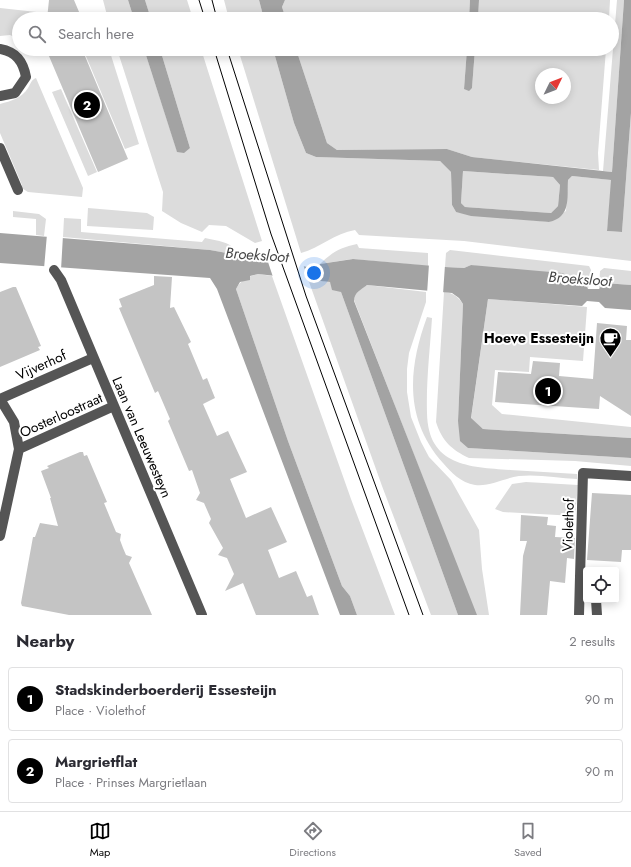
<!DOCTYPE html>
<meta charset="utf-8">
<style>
body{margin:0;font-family:Jost,sans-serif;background:#f7f7f7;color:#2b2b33}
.controls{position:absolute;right:12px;bottom:12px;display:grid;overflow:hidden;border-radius:4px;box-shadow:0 2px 10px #0003}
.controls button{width:36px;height:36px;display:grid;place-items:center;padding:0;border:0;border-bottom:1px solid #e1e1e2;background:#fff;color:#2b2b33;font:20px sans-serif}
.compass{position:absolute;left:535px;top:68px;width:36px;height:36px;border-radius:50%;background:#fff;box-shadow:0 2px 10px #0003;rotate:47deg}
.you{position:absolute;left:314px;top:273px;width:14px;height:14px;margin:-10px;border:3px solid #fff;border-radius:50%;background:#1a73e8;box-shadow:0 0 0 6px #1a73e833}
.badge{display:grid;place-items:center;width:26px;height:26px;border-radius:50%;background:#000;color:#fff;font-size:13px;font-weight:700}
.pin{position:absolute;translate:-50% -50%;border:2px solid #fff;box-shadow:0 1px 4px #0006}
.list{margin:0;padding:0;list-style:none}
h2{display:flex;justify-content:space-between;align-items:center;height:52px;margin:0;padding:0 16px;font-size:17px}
h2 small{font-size:13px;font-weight:400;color:#7c7c81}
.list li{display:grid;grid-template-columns:26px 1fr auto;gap:12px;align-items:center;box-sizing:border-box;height:64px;margin:0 8px 8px;padding:0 8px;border:1px solid #e1e1e2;border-radius:4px}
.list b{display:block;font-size:15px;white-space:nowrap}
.list p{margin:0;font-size:13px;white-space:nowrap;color:#7c7c81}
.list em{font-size:13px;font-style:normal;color:#7c7c81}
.icon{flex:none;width:22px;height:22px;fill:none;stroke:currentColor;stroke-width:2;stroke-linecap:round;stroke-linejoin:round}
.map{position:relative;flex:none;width:631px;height:615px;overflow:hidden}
.search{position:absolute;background:#fff;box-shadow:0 2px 10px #0003;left:12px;right:12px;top:12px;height:44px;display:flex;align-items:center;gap:10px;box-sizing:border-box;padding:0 14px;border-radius:22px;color:#7c7c81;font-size:15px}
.sheet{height:196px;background:#fff}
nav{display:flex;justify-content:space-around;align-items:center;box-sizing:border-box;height:56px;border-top:1px solid #e1e1e2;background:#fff;font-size:11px;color:#7c7c81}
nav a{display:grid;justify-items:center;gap:2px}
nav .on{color:#000}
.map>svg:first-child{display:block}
.green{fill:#dcdcdc;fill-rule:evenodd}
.water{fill:#a3a3a3;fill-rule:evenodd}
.pier{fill:#fff}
.building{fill:#c4c4c4}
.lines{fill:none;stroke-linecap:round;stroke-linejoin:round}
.minor{stroke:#555;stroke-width:10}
.tram{stroke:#000;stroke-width:1}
.labels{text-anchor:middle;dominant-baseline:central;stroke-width:4;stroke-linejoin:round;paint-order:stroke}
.poi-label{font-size:14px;font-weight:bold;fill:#000;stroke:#fff;text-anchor:end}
.street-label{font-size:14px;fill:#000;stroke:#fff}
.water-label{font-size:15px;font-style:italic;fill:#444;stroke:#fff}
</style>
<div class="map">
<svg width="631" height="615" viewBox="0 0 631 615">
<rect width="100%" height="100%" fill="#fff"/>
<path class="green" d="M103 0H128L134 19H108Z
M145 0H187L193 19H151Z
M224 0H259L264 19H229Z
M285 0H470L469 19H286L282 7Z
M479 0H610L609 19H478Z
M617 0H624L612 172 603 171Z
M0 8 46 13V19H19V39L10 35 0 36Z
M83 49H109L139 144 125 149Z
M117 49H144L177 151 190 148 160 49H201L262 241 255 243 226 226 209 225 202 232 181 223 162 211 163 192Z
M238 49H273L294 123 306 153 316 157 440 161 451 172 452 205 456 212 549 222 566 211 568 180 572 176 612 180 607 231 622 232 631 113V261L464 241 359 235 355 230C335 233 320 248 301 253Z
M296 49H467L464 89 472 88 475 49H606L598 153 599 170 472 157 447 149 337 150 327 143ZM541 74H565V98H541Z
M36 78 83 188 82 197 28 192 20 187 22 185 0 133V104C11 101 22 98 28 88 31 83 31 80 36 78Z
M61 89 97 172 88 176 52 92Z
M463 171 553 177 560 185 558 206 551 213 465 207 461 203Z
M88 208 147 213 154 217 153 230 87 226Z
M13 211 39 214 46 219 44 236 36 235V219L13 217Z
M64 218 81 219V232L202 242 205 238C217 241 233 241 238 255L210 250 63 237Z
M357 244 359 248 428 253V266L352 259 320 264C331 253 341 247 357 244Z
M450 250 589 266 591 270 588 289 471 265 464 268 445 267 446 253Z
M604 268 631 271V285L604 283 599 289 600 271Z
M258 274 272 276 351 499 395 615H357L350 596 342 586 288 441 236 289C241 280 248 276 258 274Z
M308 279 330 282 341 292 458 615H431L382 486Z
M367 285 426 292V302L409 353 407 369V392L411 417 421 442 429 457 451 480 479 530 482 569 489 615H476L354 300C354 292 360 289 367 285Z
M444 292C454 293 458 297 463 304L458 421 468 448 631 458V466L575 461 469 458C452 450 442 441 436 422Z
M488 299 587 307 583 361 530 357 529 372 495 370 492 405 502 414 631 427V438L483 429 471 419Z
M427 317 432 318C430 349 426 381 427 413 428 466 469 467 510 470 533 471 555 473 577 474V479C558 478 538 474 519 476 505 478 489 487 475 485 461 483 451 472 443 463 404 419 408 369 427 317Z
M526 482 578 485 575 516 503 512 495 509 512 484Z"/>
<path class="water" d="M128 0H145L151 19H134Z
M259 0H285L282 7 286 19H264Z
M470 0H479L478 19H469Z
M624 0H631V113L622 232 607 231 611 180 572 176 568 180C567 199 571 217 549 222L471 216 456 212 452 205 451 172 440 161 316 157 306 153 294 123 273 49H296L327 143 337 150 447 149 472 157 612 172ZM463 171 553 177 560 185 558 206 551 213 465 207 461 203Z
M144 49H160L190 148 184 153 177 152Z
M467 49H475L472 88 469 91 464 89Z
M0 233 210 250 238 255 243 258 281 262 318 269 320 264 353 259 445 267 464 268 471 265 562 273 583 281 588 289H599L604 283 631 285V310L605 308 599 302 587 301 582 306 488 299 471 418 483 429 631 438V458L468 448 460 441 458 421 463 304 459 298 452 293 367 285C361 290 354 292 354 301L477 615H458L341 292 332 290 330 282 258 274 250 276V280L240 282 236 289 288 441 342 586 350 596 357 615H340L217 289 210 278 0 263Z"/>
<path class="pier" d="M47 234 63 235 61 270 44 269Z
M267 259 303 264 309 281 273 277Z
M429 264 445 265 443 294H427Z"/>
<path class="building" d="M49 0H74L82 19H47Z
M46 49H82L128 159 98 172Z
M154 276 172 277 170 308 174 307 191 342 188 344 203 380 207 378 215 398 203 404 217 436 228 431 247 472 230 479 246 518 271 507 287 542 268 550 279 578 296 571 307 597 312 595 319 615H256L243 583 225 591 234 574 227 558 218 555 223 548 209 523 211 519 204 503 196 500 200 493 192 470 189 471 168 421 170 419 158 391 155 393 119 308 122 307 119 299 154 285Z
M13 287H16L41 346 38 347 40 350 0 367V292Z
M597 323 627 326 626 340H631V416L600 396 599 409 495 402 498 372 531 374 533 361 560 363 559 376 593 379Z
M80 452H83L84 456 87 455 107 502 104 503 116 532 121 534 120 540 123 548 126 555 132 557 129 563 152 615H69L22 606 21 603 33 537H35L40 523 58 526 50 498H51L41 471 49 468 47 466Z
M592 493 631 495V550H622L621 562 587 560Z
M521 515 548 517 547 525 556 526 555 537 575 538 574 559 567 558 565 583 550 581 547 615H520L523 556 527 541H520Z"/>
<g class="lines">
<path class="minor" d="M0 49C16 52 23 61 26 77L15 93 0 96
M0 148 18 190
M54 270 61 280 202 615
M0 399 14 422 19 449 0 536
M0 399 93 358
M19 449 114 406
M586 583 580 577 583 473 631 476
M596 600 597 615
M579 615 580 577"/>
<path class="tram" d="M199 0 205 19
M212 0 217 19
M214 49 271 234 409 615
M227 49 306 296 423 615"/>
</g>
<defs>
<symbol id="cafe-pin" viewBox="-11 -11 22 30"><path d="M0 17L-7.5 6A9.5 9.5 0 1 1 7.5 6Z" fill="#000" stroke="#fff"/><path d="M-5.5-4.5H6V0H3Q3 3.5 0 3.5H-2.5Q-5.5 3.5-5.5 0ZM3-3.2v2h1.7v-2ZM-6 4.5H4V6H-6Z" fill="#fff"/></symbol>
</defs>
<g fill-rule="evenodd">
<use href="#cafe-pin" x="598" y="326" width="25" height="34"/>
</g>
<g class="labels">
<g class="poi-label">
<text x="594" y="338">Hoeve Essesteijn</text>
</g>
<g class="street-label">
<text transform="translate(41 365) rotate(-24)">Vijverhof</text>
<text transform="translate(61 415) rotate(-24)">Oosterloostraat</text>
<text transform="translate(142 437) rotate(67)">Laan van Leeuwesteyn</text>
<text transform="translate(568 525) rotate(-88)">Violethof</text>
</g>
<g class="water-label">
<text transform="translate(257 255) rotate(4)">Broeksloot</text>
<text transform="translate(580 279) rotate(4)">Broeksloot</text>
</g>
</g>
</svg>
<div class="controls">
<button><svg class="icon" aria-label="locate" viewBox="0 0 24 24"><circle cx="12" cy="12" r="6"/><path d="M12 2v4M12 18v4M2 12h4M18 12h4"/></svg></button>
</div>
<svg class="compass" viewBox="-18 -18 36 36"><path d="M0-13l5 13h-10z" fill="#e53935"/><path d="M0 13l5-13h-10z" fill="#7c7c81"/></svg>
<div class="you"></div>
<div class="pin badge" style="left:548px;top:391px">1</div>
<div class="pin badge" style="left:87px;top:105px">2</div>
<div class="search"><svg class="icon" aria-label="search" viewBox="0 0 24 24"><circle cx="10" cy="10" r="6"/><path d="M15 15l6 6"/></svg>Search here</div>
</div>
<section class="sheet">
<h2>Nearby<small>2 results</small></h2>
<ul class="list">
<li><span class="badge">1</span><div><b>Stadskinderboerderij Essesteijn</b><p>Place · Violethof</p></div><em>90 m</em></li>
<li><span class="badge">2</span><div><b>Margrietflat</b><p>Place · Prinses Margrietlaan</p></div><em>90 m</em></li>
</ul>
</section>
<nav>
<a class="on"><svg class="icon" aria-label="map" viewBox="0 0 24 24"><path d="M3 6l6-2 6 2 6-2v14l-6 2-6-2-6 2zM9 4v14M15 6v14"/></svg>Map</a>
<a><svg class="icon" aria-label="directions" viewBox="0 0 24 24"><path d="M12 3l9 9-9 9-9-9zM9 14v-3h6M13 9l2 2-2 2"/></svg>Directions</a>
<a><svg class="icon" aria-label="saved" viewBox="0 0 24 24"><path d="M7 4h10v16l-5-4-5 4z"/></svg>Saved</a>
</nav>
